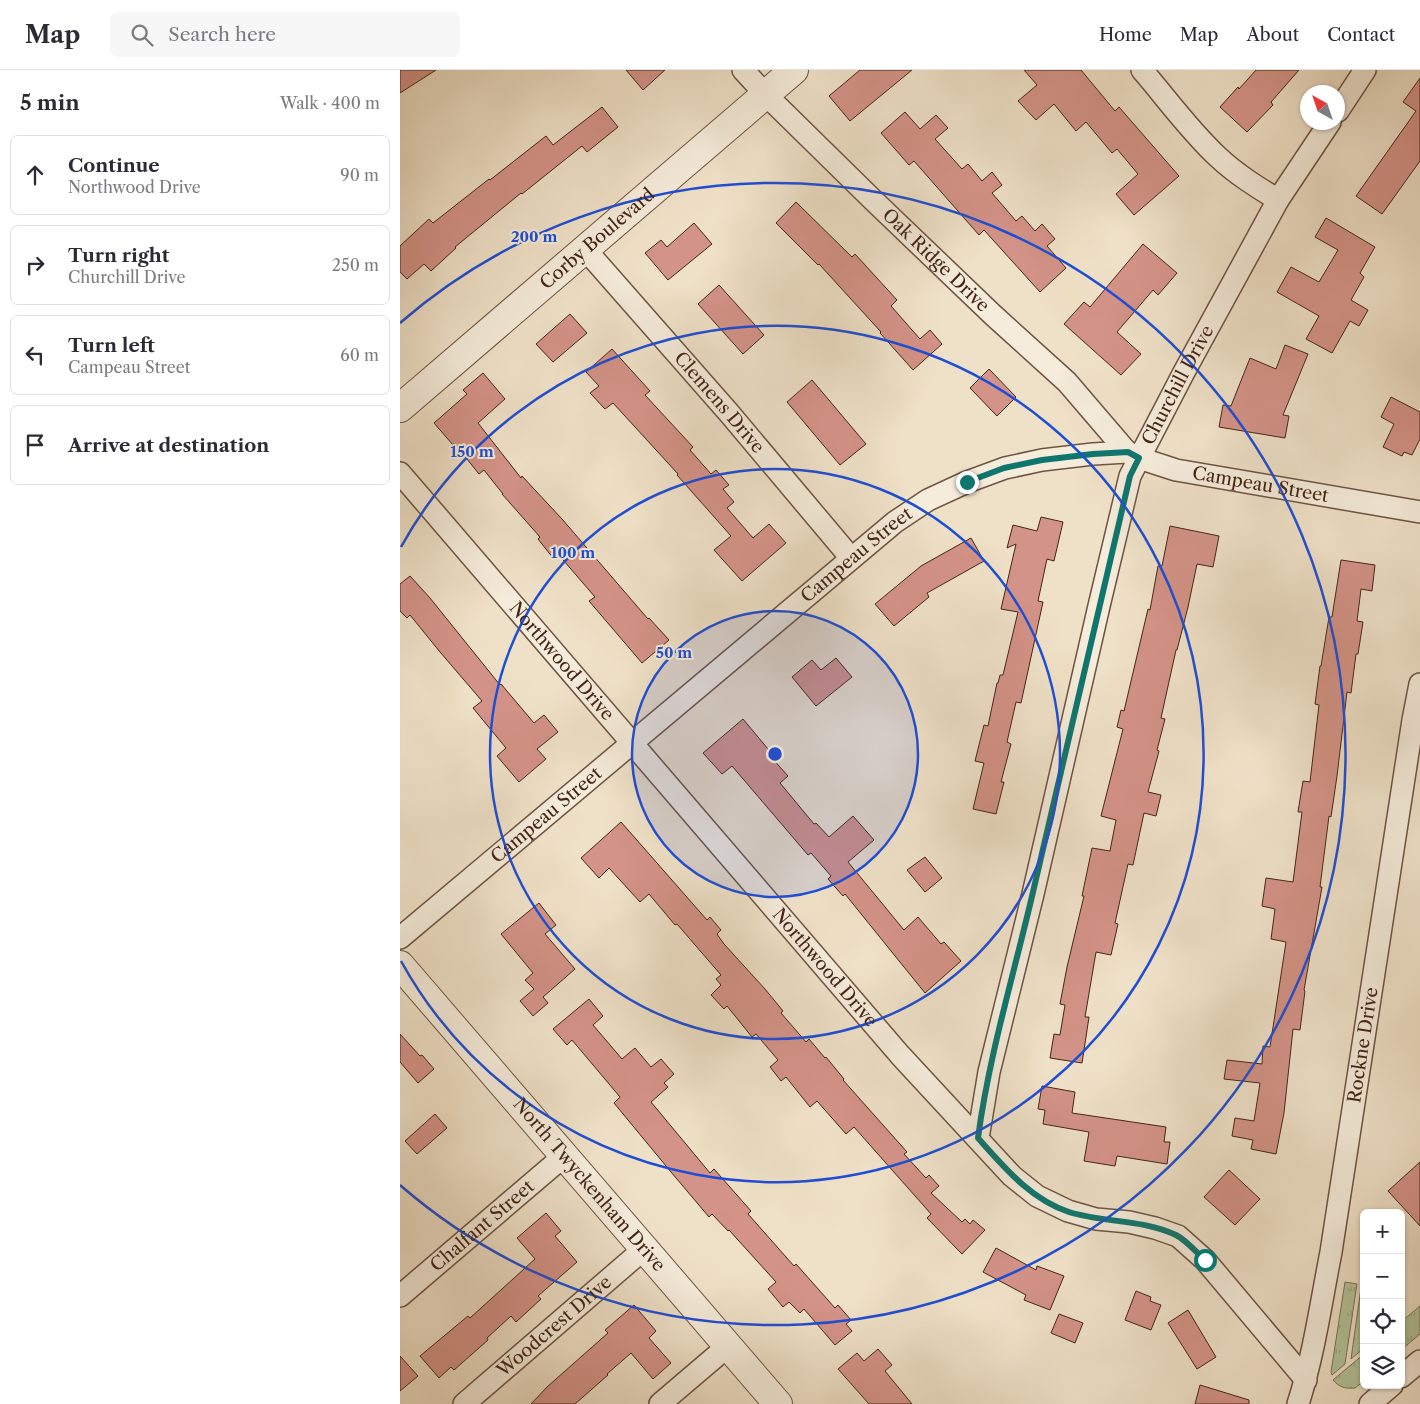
<!DOCTYPE html>
<meta charset="utf-8">
<style>
body{margin:0;font-family:"Libre Caslon Text",serif;background:#f7f7f7;color:#2b2b33}
.controls{position:absolute;right:15px;bottom:15px;display:grid;overflow:hidden;border-radius:8px;box-shadow:0 1px 4px #0004}
.controls button{width:45px;height:45px;display:grid;place-items:center;padding:0;border:0;border-bottom:1px solid #e1e1e2;background:#fff;color:#2b2b33;font:25px sans-serif}
.compass{position:absolute;left:900px;top:15px;width:45px;height:45px;border-radius:50%;background:#fff;box-shadow:0 1px 4px #0004;rotate:320deg}
.stop{position:absolute;width:15px;height:15px;margin:-11px;border:4px solid #0f766e;border-radius:50%;background:#fff}
.stop.end{background:#0f766e;border-color:#fff;box-shadow:0 1px 5px #0008}
.list{margin:0;padding:0;list-style:none}
h2{display:flex;justify-content:space-between;align-items:center;height:65px;margin:0;padding:0 20px;font-size:21px}
h2 small{font-size:16px;font-weight:400;color:#7c7c81}
.list li{display:grid;grid-template-columns:32px 1fr auto;gap:15px;align-items:center;box-sizing:border-box;height:80px;margin:0 10px 10px;padding:0 10px;border:1px solid #e1e1e2;border-radius:8px}
.list b{display:block;font-size:19px;white-space:nowrap}
.list p{margin:0;font-size:16px;white-space:nowrap;color:#7c7c81}
.list em{font-size:16px;font-style:normal;color:#7c7c81}
.icon{flex:none;width:28px;height:28px;fill:none;stroke:currentColor;stroke-width:2;stroke-linecap:round;stroke-linejoin:round}
.map{position:relative;flex:none;width:1020px;height:1334px;overflow:hidden}
header{display:flex;align-items:center;gap:30px;box-sizing:border-box;height:70px;padding:0 25px;background:#fff;border-bottom:1px solid #e1e1e2}
header strong{font-size:24px}
nav{display:flex;gap:28px;margin-inline-start:auto;font-size:18px}
.search{width:350px;height:45px;background:#f7f7f7;display:flex;align-items:center;gap:12px;box-sizing:border-box;padding:0 18px;border-radius:8px;color:#7c7c81;font-size:19px}
main{display:flex}
aside{flex:1;background:#fff}
.map>svg:first-child{display:block}
.grass{fill:url(#grass-tufts);stroke:#7b7458}
.building{fill:#d49388;stroke:#432517}
.lines{fill:none;stroke-linecap:round;stroke-linejoin:round}
.minor-casing{stroke:#6e5443;stroke-width:24}
.tertiary-casing{stroke:#6e5443;stroke-width:30}
.minor{stroke:#f5ecdb;stroke-width:21}
.tertiary{stroke:#f5ecdb;stroke-width:28}
.route{stroke:#0f766e;stroke-width:6}
.ring{fill:none;stroke:#1d4ed8;stroke-width:2.5}
.labels{text-anchor:middle;dominant-baseline:central;stroke-width:4;stroke-linejoin:round;paint-order:stroke}
.street-label{font-size:18px;fill:#432517;stroke:#f5ecdb}
.centre{fill:#1d4ed8;stroke:#f5ecdb;stroke-width:2.5}
.ring-label{font-size:15px;text-anchor:middle;font-weight:bold;fill:#1d4ed8;stroke:#f5ecdb;stroke-width:4;stroke-linejoin:round;paint-order:stroke}
</style>
<header>
<strong>Map</strong>
<div class="search"><svg class="icon" aria-label="search" viewBox="0 0 24 24"><circle cx="10" cy="10" r="6"/><path d="M15 15l6 6"/></svg>Search here</div>
<nav><a>Home</a><a>Map</a><a>About</a><a>Contact</a></nav>
</header>
<main>
<aside>
<h2>5 min<small>Walk · 400 m</small></h2>
<ul class="list">
<li><svg class="icon" aria-label="ahead" viewBox="0 0 24 24"><path d="M12 20V5M6 11l6-6 6 6"/></svg><div><b>Continue</b><p>Northwood Drive</p></div><em>90 m</em></li>
<li><svg class="icon" aria-label="right" viewBox="0 0 24 24"><path d="M7 20v-9h11M14 6l5 5-5 5"/></svg><div><b>Turn right</b><p>Churchill Drive</p></div><em>250 m</em></li>
<li><svg class="icon" aria-label="left" viewBox="0 0 24 24"><path d="M17 20v-9H6M10 6l-5 5 5 5"/></svg><div><b>Turn left</b><p>Campeau Street</p></div><em>60 m</em></li>
<li><svg class="icon" aria-label="arrive" viewBox="0 0 24 24"><path d="M6 21V4h12l-3 4 3 4H6"/></svg><div><b>Arrive at destination</b></div></li>
</ul>
</aside>
<div class="map">
<svg width="1020" height="1334" viewBox="0 0 1020 1334">
<defs>
<pattern id="grass-tufts" width="24" height="20" patternUnits="userSpaceOnUse" patternTransform="scale(1.25)"><rect width="24" height="20" fill="#b3c49a"/><path d="M3 7l-1-3M5 7V3M7 7l1-3M15 17l-1-3M17 17v-4M19 17l1-3" fill="none" stroke="#9ba884"/></pattern>
</defs>
<rect width="100%" height="100%" fill="#efe1c8"/>
<filter id="stains"><feTurbulence type="fractalNoise" baseFrequency=".004" numOctaves="4"/><feColorMatrix values="0 0 0 0 .2 0 0 0 0 .09 0 0 0 0 .02 0 0 0 .5 -.17"/></filter>
<radialGradient id="worn" r=".72"><stop offset=".6" stop-color="#630" stop-opacity="0"/><stop offset="1" stop-color="#630" stop-opacity=".3"/></radialGradient>
<path class="grass" d="M945 1212 957 1214 945 1294 932 1305 931 1302Z
M962 1217 964 1220V1278L951 1289 961 1218Z
M1020 1236V1264L1001 1280V1252Z
M964 1284V1311L955 1318C945 1319 939 1317 933 1310Z"/>
<path class="building" d="M0 0H36L0 23Z
M226 0H265L243 20Z
M460 0H512L450 51 429 26Z
M624 0H681L715 41 719 37 779 106 734 145 716 124 738 104 717 79 712 83 686 52 676 61 654 34 636 50 618 31 637 15Z
M856 0H899L871 32 873 35 847 62 820 37 838 17 839 19Z
M1020 8V91L982 144 956 126 1016 41 1003 32Z
M202 37 218 57 187 82 182 76 122 124 121 123 55 177 56 178 31 201 24 194 7 209 0 202V176L29 149 33 153 89 109 90 110 146 66 153 75Z
M505 42 520 59 536 45 548 58 535 69 562 99 568 94 582 111 592 102 602 115 592 123 616 151 622 146 635 161 642 154 655 169 647 176 666 198 640 222 584 160 579 165 514 91 509 95 481 63Z
M396 132 452 187 455 184 497 230 491 236 520 269 530 260 542 274 513 300 480 263 481 262 419 194 418 195 376 153Z
M926 148 975 177 960 203 964 207 951 230 968 240 959 256 950 251 932 283 906 269 919 246 877 222 891 197 919 212 938 180 915 167Z
M294 153 312 174 268 210 245 183 261 170 267 177Z
M743 174 777 203 758 225 753 220 717 262 741 284 721 305 664 254 684 232 690 237Z
M319 215 364 265 343 284 298 234Z
M170 244 187 263 153 292 136 274Z
M885 275 908 284 883 345 889 346 885 368 819 357 823 335 831 336 850 288 876 299Z
M212 279 250 321 245 325 293 377 290 380 311 404 316 400 329 415 323 419 334 432 327 438 353 468 369 454 386 473 342 511 314 480 331 466 277 405 278 404 213 333 205 339 190 323 199 316 186 302Z
M589 299 616 327 597 346 570 318Z
M83 303 105 329 78 353 121 408 122 406 162 449 248 549 249 548 269 570 242 593 189 531 195 527 158 484 153 488 138 469 140 467 102 424H103L84 400 79 404 54 373 53 375 34 353 67 324 63 320Z
M412 310 466 374 440 395 387 332Z
M991 327 1020 342V369L1012 385 1004 382 1002 386 983 377 994 354 981 347Z
M641 447 663 452 654 491 647 489 638 531 643 532 621 633 616 632 607 672 611 674 601 712H604L596 744 573 739 584 693 575 691 584 655 588 656 597 613H598L600 605H603L618 542 601 539 616 474 607 478 613 455 637 461Z
M770 456 819 466 813 497 797 494 788 537 777 580H776L761 648 765 649 757 680 759 681 748 722 761 725 756 746 744 743 733 795 728 794 715 853 718 854 711 885 696 882 685 947H689L682 993 650 988 654 964 660 965 665 935 660 934 667 897 684 826H682L692 778 710 781 716 750 701 746 723 659 717 657 721 640 724 641 748 539 750 540 758 496H762Z
M571 468 584 491 527 523 529 527 494 556 475 534 521 496Z
M941 490 975 495 972 521 961 519 957 551 963 552 958 584H956L951 623 947 622 937 706 931 747 929 746 920 817H922L904 920 905 921 900 960 893 959 884 1043 876 1084 851 1079 853 1070 832 1066 835 1048 854 1051 860 1013 824 1009 827 990 862 994 863 976 870 977 886 872 871 869 875 839 862 836 866 808 893 812 902 742H898L903 711 910 712 919 635 915 634 920 596H921L929 547H932Z
M10 506 30 528 100 615 101 614 134 653 144 645 158 662 137 679 146 689 119 712 97 686 106 678 73 638 82 631 40 582 10 545 7 548 0 541V514Z
M436 588 452 607 416 636 392 607 412 590 421 600Z
M343 649 373 685 371 687 388 706 380 713 414 754 416 753 429 767 453 746 474 770 448 792 504 860 518 847 541 874 544 872 561 891 525 923 445 824 443 826 428 809 431 806 411 783 408 785 332 696 322 704 303 683Z
M221 752 307 850 310 847 321 860 317 864 324 874 365 919 383 941 381 943 406 972 409 969 425 988 426 987 444 1009 443 1010 507 1082 504 1084 526 1108 529 1105 539 1116 531 1123 562 1152 565 1149 570 1154 573 1150 585 1160 562 1184 527 1148 531 1144 454 1057 446 1064 417 1031 410 1037 386 1007 381 1011 370 997 378 990 356 964 352 967 327 936 324 939 311 925 321 915 316 909 321 905 277 854 275 855 249 824 240 832 209 798 199 808 181 788Z
M525 787 542 808 525 822 507 800Z
M139 833 156 855 145 864 175 899 143 927 148 933 133 946 120 931 134 919 125 910 133 903 101 864Z
M189 929 203 946 193 955 222 989 235 978 251 997 261 989 274 1004 264 1013 268 1017 251 1032 310 1103 314 1099 351 1141 348 1144 394 1196 396 1194 435 1238 438 1235 451 1250 446 1254 452 1261 435 1275 404 1239 400 1243 389 1232 383 1237 368 1219 376 1212 329 1160 328 1161 312 1144 309 1147 271 1102 214 1033 220 1027 172 970 167 975 153 959Z
M0 964 20 986 22 985 34 999 18 1013 0 992Z
M642 1016 675 1022 672 1043 766 1057 764 1072H770L767 1094 717 1086 715 1096 684 1091 689 1062 643 1054 645 1040 638 1039Z
M35 1044 47 1058 17 1084 5 1071Z
M1020 1092V1156L988 1121Z
M829 1100 860 1129 835 1155 804 1127Z
M146 1143 161 1161 155 1166 177 1192 138 1226 141 1229 116 1252 111 1246 87 1268 88 1270 54 1300 51 1297 39 1308 20 1286 68 1246 70 1248 135 1189 117 1168Z
M596 1178 636 1200 637 1196 664 1206 650 1240 624 1230 626 1225 583 1202Z
M736 1221 751 1227 750 1231 761 1235 751 1260 725 1250Z
M234 1235 256 1261 249 1268 271 1293 253 1309 231 1283 207 1304 208 1305 175 1334H131L147 1317 208 1263 205 1260Z
M788 1240 816 1287 797 1299 768 1253Z
M659 1244 683 1253 675 1273 651 1263Z
M478 1279 492 1295 485 1301 512 1334H469L438 1299 457 1283 464 1291Z
M0 1286 18 1306 0 1321Z
M800 1315 849 1330V1334H795Z"/>
<g class="lines">
<defs>
<g id="minor">
<path id="s1" d="M343 0 365 24 473 130 593 245 667 312 727 382"/>
<path d="M742 0C767 29 790 61 818 87 836 104 857 117 878 130"/>
<path d="M938 41 965 0"/>
<path id="s2" d="M185 179 329 343 451 488"/>
<path id="s3" d="M0 403 500 985 612 1106 637 1126 668 1141 696 1149 729 1152 755 1158 778 1166 805 1190 906 1310"/>
<path id="s4" d="M0 868 495 452 528 430 567 412 605 398 642 390 693 384 727 382 739 388 776 400 1020 442"/>
<path id="s5" d="M578 1068 589 1002 633 824 699 536 730 406 783 304 878 130 930 52"/>
<path id="s6" d="M0 1226 164 1086"/>
<path d="M1001 1307 1020 1291"/>
<path id="s7" d="M64 1334 244 1179"/>
<path d="M260 1334 328 1276"/>
<path id="s8" d="M898 1334C914 1284 921 1233 931 1182L1013 650 1020 614"/>
<path d="M970 1334 992 1315"/>
</g>
<g id="tertiary">
<path id="s9" d="M0 338 394 0"/>
<path id="s10" d="M0 895 378 1334"/>
</g>
</defs>
<use href="#minor" class="minor-casing"/>
<use href="#tertiary" class="tertiary-casing"/>
<use href="#minor" class="minor"/>
<use href="#tertiary" class="tertiary"/>
</g>
<g class="lines">
<path class="route" d="M567 412 604 398 642 390 693 384 728 382 739 388 730 406C697 544 666 683 633 822 614 904 589 985 578 1068 604 1097 630 1129 669 1142 704 1153 742 1149 776 1165 786 1170 797 1183 805 1190"/>
</g>
<circle cx="375" cy="684" r="143" fill="#1d4ed8" fill-opacity=".12"/>
<g class="ring">
<circle cx="375" cy="684" r="143"/>
<circle cx="375" cy="684" r="285"/>
<path d="M1 477A428 428 0 1 1 1 891"/>
<path d="M0 253A571 571 0 1 1 0 1115"/>
</g>
<g class="labels">
<g class="street-label">
<text stroke="none"><textPath href="#s9" startOffset="260">Corby Boulevard</textPath></text>
<text stroke="none"><textPath href="#s1" startOffset="271">Oak Ridge Drive</textPath></text>
<text stroke="none"><textPath href="#s5" startOffset="782">Churchill Drive</textPath></text>
<text stroke="none"><textPath href="#s2" startOffset="204">Clemens Drive</textPath></text>
<text stroke="none"><textPath href="#s4" startOffset="1031">Campeau Street</textPath></text>
<text stroke="none"><textPath href="#s4" startOffset="596">Campeau Street</textPath></text>
<text stroke="none"><textPath href="#s3" startOffset="248">Northwood Drive</textPath></text>
<text stroke="none"><textPath href="#s4" startOffset="191">Campeau Street</textPath></text>
<text stroke="none"><textPath href="#s3" startOffset="652">Northwood Drive</textPath></text>
<text stroke="none"><textPath href="#s8" startOffset="365">Rockne Drive</textPath></text>
<text stroke="none"><textPath href="#s10" startOffset="290">North Twyckenham Drive</textPath></text>
<text stroke="none"><textPath href="#s6" startOffset="108">Chalfant Street</textPath></text>
<text stroke="none"><textPath href="#s7" startOffset="119">Woodcrest Drive</textPath></text>
</g>
</g>
<circle cx="375" cy="684" r="8" class="centre"/>
<g class="ring-label">
<text x="134" y="172">200 m</text>
<text x="72" y="387">150 m</text>
<text x="173" y="488">100 m</text>
<text x="274" y="588">50 m</text>
</g>
<rect width="100%" height="100%" filter="url(#stains)"/>
<rect width="100%" height="100%" fill="url(#worn)"/>
</svg>
<div class="controls">
<button>+</button>
<button>−</button>
<button><svg class="icon" aria-label="locate" viewBox="0 0 24 24"><circle cx="12" cy="12" r="6"/><path d="M12 2v4M12 18v4M2 12h4M18 12h4"/></svg></button>
<button><svg class="icon" aria-label="layers" viewBox="0 0 24 24"><path d="M12 4l9 5-9 5-9-5zM3 14l9 5 9-5"/></svg></button>
</div>
<svg class="compass" viewBox="-18 -18 36 36"><path d="M0-13l5 13h-10z" fill="#e53935"/><path d="M0 13l5-13h-10z" fill="#7c7c81"/></svg>
<div class="stop" style="left:805px;top:1190px"></div>
<div class="stop end" style="left:567px;top:412px"></div>
</div>
</main>
